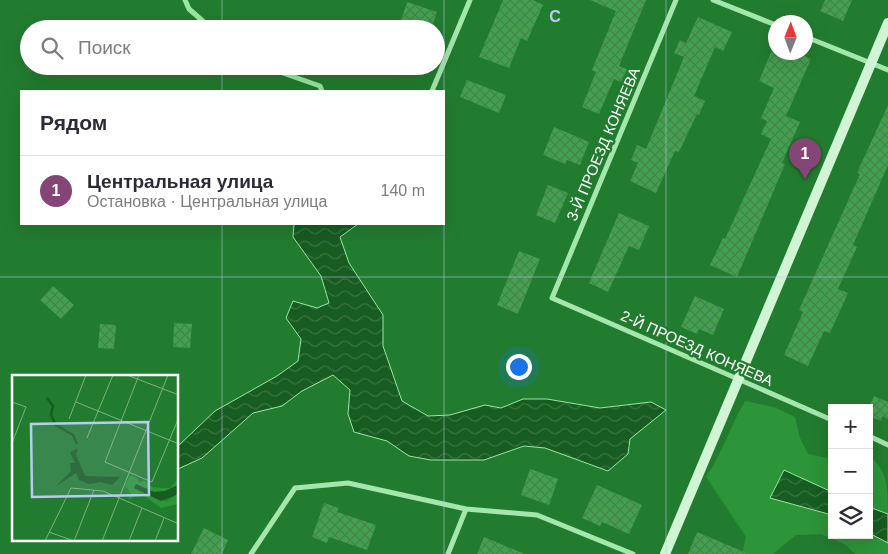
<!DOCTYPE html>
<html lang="ru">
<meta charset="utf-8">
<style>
body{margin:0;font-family:Arial,sans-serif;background:#f7f7f7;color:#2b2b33}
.controls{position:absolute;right:15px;bottom:15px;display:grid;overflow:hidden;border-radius:0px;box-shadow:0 5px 20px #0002}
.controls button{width:45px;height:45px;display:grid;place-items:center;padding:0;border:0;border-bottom:1px solid #e1e1e2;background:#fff;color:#2b2b33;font:25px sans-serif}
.compass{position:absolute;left:768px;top:15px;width:45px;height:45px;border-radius:50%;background:#fff;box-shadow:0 5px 20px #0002;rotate:1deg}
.you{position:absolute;left:518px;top:366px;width:18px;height:18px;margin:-12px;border:4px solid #fff;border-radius:50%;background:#1a73e8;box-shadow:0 0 0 8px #1a73e833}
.badge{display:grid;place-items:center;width:32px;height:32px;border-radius:50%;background:#854677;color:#fff;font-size:16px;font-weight:700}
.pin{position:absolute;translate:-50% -41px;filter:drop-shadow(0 1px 2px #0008)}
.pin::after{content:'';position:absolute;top:26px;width:18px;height:15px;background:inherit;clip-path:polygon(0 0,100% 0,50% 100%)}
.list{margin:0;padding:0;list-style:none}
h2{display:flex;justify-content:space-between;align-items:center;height:65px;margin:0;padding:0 20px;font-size:21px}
h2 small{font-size:16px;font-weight:400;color:#7c7c81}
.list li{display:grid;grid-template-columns:32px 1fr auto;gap:15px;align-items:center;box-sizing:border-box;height:70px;padding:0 20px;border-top:1px solid #e1e1e2}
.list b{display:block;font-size:19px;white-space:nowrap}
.list p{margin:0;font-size:16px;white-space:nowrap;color:#7c7c81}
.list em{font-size:16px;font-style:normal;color:#7c7c81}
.icon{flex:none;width:28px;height:28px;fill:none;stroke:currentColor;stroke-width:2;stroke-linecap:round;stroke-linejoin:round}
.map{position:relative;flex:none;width:888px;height:554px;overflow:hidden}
.search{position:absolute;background:#fff;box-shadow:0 5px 20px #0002;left:20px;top:20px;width:425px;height:55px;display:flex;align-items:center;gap:12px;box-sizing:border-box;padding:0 18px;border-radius:28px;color:#7c7c81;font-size:19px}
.panel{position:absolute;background:#fff;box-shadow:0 5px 20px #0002;left:20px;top:90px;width:425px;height:135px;border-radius:0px}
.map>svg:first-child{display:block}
.grass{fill:#2c9439}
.water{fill:url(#water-waves);stroke:#99e7a2}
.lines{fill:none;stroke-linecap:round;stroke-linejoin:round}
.stream{stroke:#99e7a2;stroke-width:5}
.building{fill:url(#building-cross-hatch)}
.street{stroke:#a5e6ad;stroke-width:5}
.secondary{stroke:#cff5d4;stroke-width:10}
.grid{fill:none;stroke:#bbcaf3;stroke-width:1;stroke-opacity:0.55}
.labels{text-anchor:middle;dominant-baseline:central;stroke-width:4.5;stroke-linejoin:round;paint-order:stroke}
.street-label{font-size:15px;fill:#fff;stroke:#227c2f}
.inset-river{fill:none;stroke:#175c21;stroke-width:2.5}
.inset-road{fill:none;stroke:#7ab082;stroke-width:1}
.view{fill:#bbcaf3;fill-opacity:0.15;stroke:#bbcaf3;stroke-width:2.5}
.inset-edge{fill:none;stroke:#fff;stroke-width:2.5}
.grid-label{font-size:16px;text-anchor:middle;font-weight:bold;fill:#bbcaf3;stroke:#227c2f;stroke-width:4.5;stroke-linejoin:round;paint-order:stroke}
</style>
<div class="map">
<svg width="888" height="554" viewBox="0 0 888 554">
<defs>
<pattern id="water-waves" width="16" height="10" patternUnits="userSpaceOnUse" patternTransform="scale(1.25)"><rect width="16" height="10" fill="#175c21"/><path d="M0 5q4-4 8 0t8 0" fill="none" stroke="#3a7442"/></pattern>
<pattern id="building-cross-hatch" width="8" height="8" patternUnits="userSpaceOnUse" patternTransform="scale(1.25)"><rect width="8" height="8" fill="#42a14e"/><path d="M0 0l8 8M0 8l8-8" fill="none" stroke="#46834d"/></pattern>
</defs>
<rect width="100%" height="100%" fill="#227c2f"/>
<path class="grass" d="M745 401 774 407 795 417 800 438 808 454 828 458 832 451V492L822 488 770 498 832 515V535H869V533L888 543V554H855L846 545 821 534 796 535 773 554H742L746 537 706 477C723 452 730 426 745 401Z
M869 456C888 470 888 489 888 514L869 507Z"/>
<path class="water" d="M294 224H358L340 237 349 263 383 315V346L402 401 428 416 450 415 485 405 501 408 523 399H547L600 408 651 402 666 410 630 439 628 454 608 471 545 448 524 446 484 460H431L409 456 387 441 354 432 348 414 350 390 333 375 302 391 282 406 253 413 202 458 178 469V446L215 411 277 376 298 361 301 339 286 318 293 301 317 308 329 303 321 276 293 237Z
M784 470 832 492V515L770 498Z
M869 507 888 514V543L869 533Z"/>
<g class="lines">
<path class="stream" d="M185 0 189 9 212 29
M263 66 320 86 322 91"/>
</g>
<path class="building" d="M503 0H533L543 5 527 41 521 38 509 68 479 57Z
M590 0H646L619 66 627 69 621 82 614 79 599 114 582 107 596 72 592 70 616 11Z
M825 0H852L843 21 820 11Z
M407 2 437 12 431 29H398Z
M698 17 732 32 723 51 715 47 694 96 705 101 699 115 697 114 679 152 675 151 656 193 630 181 638 163 631 160 637 145 646 149 684 57 674 53 680 40 686 43Z
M771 52H796L811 59 786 116 800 122 782 163 785 164 737 277 710 265 723 238 725 239 771 139 761 134 767 121 761 118 774 88 759 81Z
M467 80 506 95 499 113 460 97Z
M888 105V165L853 245 857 247 838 289 848 293 830 333 824 331 808 366 784 355 803 312 799 310 860 174 857 173Z
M554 127 589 142 580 165 567 160 565 164 543 155Z
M548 185 568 193 555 223 536 215Z
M619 213 649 226 639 250 629 246 608 292 589 283Z
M519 251 540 259 518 314 497 305Z
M53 286 74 305 61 319 40 300Z
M695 296 724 309 713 335 699 329 697 334 681 327Z
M174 323 192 324 190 348 173 347Z
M100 324 116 325 114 349 98 348Z
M874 396 888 402V419L883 416 881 421 869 416V407Z
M530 469 558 479 549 505 521 495Z
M597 485 642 505 629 534 602 522 600 526 582 518Z
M324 503 339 508 337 512 376 525 367 550 329 537 327 543 312 537Z
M204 528 228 540 222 554H191Z
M697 532 749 554H688Z
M484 537 525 554H477Z"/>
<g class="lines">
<path class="street" d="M676 0 552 298 832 420
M713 0 776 25
M806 37 888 70
M432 91 470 0
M869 436 888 445
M251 554 295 488 348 483 466 509 537 515 633 554
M448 554 466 509"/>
<path class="secondary" d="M665 554 888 23"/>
</g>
<path class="grid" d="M222 0V29M444 0V554M666 0V554M222 66V91M222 224V554M0 277H888"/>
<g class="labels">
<g class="street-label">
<text transform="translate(603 144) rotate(-67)">3-Й ПРОЕЗД КОНЯЕВА</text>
<text transform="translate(697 348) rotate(24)">2-Й ПРОЕЗД КОНЯЕВА</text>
</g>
</g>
<g transform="translate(12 375)">
<rect width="166" height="166" fill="#227c2f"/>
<path d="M118 100 125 103 127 107 133 106 140 112 149 113H158L166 104V110L153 116 142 117 124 110 122 113 154 126 166 119V129L149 133 128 118 116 125 119 118 113 111Z" fill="#2c9439"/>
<path d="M66 73 64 80 73 101 108 102 100 110 89 107 77 109 67 105 64 98 44 111 59 96 58 88H63L58 77ZM124 109 142 117 153 116 166 110V119L149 126 122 113Z" fill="#175c21"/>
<path class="inset-river" d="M35 23 41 31 39 40 44 50 61 60 65 69"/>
<path class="inset-road" d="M115 0 167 20M127 0 93 87 140 107 167 42M0 27 14 32 0 68M64 27 167 69M57 44 74 0M75 63 101 0M37 157 62 166M33 166 59 113 91 116 167 149M62 166 82 115M90 166 156 0M117 166 130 133M143 166 152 143"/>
<path class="view" d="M136 47 137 120 20 122 19 49Z"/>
<rect width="166" height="166" class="inset-edge"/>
</g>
<g class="grid-label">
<text x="555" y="22">C</text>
</g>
</svg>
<div class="controls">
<button>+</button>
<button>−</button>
<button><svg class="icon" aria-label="layers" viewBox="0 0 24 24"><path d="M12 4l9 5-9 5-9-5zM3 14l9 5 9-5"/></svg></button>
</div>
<svg class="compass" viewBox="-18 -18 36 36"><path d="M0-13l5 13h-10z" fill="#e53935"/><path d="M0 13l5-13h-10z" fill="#7c7c81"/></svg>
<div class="you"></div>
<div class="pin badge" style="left:805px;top:179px">1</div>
<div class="search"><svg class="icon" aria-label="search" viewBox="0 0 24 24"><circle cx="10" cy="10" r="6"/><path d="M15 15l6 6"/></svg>Поиск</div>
<section class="panel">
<h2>Рядом<small></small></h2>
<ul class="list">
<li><span class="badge">1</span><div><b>Центральная улица</b><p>Остановка · Центральная улица</p></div><em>140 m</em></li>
</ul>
</section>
</div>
